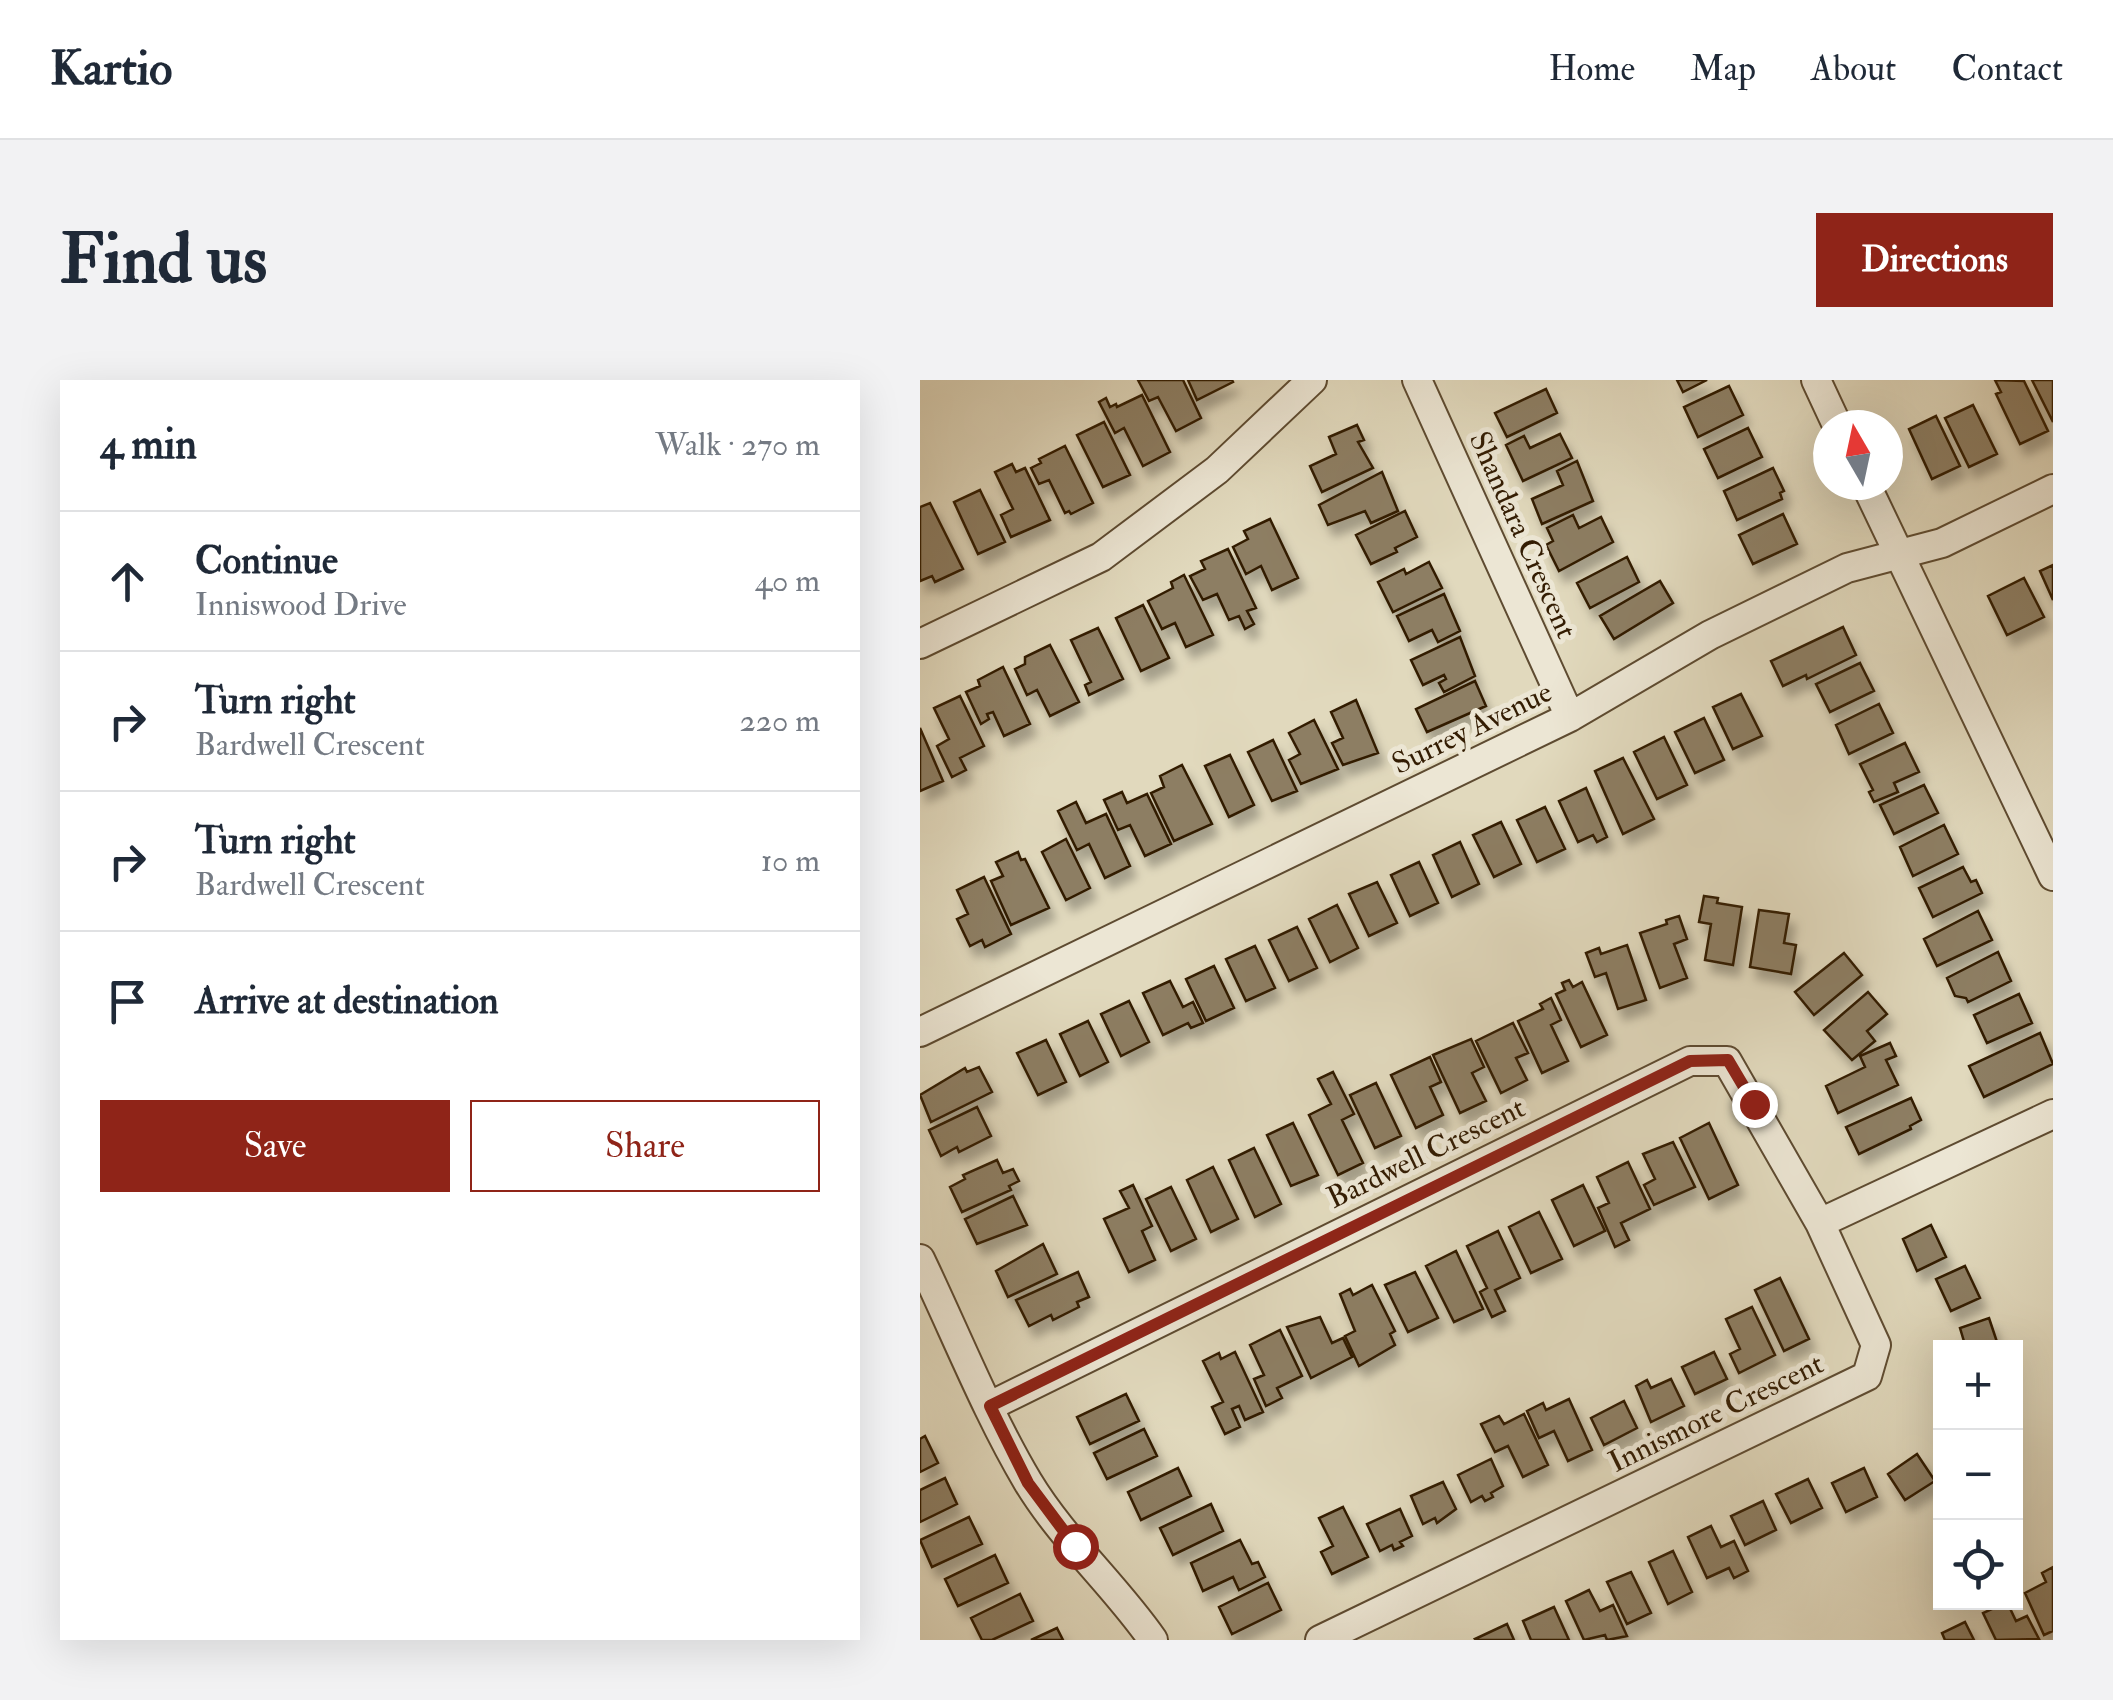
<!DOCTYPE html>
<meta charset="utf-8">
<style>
body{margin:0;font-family:"IM FELL Double Pica",serif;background:#f2f2f3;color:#1f2937}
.controls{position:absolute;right:30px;bottom:30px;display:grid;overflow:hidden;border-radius:0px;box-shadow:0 10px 40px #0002}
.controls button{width:90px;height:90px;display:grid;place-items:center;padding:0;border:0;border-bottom:2px solid #e0e1e3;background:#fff;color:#1f2937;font:50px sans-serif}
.compass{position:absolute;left:893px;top:30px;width:90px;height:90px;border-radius:50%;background:#fff;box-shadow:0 10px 40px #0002;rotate:351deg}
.stop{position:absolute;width:30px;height:30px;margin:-22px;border:8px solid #8f2418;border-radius:50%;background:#fff}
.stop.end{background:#8f2418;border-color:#fff;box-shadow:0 2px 10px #0008}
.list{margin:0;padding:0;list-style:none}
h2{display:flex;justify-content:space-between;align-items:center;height:130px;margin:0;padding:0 40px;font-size:42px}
h2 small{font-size:32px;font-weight:400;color:#747a83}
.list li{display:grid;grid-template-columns:65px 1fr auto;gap:30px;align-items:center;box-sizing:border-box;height:140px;padding:0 40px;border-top:2px solid #e0e1e3}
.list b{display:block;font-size:38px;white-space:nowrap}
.list p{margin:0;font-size:32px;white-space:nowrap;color:#747a83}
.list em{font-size:32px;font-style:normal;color:#747a83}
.actions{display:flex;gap:20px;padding:30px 40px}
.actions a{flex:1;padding:22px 0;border:2px solid #8f2418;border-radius:0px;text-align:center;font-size:35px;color:#8f2418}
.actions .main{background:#8f2418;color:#fff}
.icon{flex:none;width:55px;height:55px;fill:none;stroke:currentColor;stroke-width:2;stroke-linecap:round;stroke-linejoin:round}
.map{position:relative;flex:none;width:1133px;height:1260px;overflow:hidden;border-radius:0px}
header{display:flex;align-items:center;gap:60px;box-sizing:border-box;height:140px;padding:0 50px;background:#fff;border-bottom:2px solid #e0e1e3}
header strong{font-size:48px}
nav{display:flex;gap:55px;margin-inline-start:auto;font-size:35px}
.intro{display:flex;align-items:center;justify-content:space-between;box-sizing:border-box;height:240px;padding:0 60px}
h1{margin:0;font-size:70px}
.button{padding:25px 45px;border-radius:0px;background:#8f2418;color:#fff;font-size:35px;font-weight:700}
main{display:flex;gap:60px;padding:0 60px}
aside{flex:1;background:#fff;border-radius:0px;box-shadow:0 10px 40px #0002}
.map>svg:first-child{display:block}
.building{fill:#8d7e63;stroke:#331c02;stroke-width:2.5;filter:url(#shadow)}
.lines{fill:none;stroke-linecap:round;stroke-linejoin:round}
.minor-casing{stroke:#5e4b31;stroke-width:32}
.minor{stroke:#ece6d4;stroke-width:28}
.route{stroke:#8f2418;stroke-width:12}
.labels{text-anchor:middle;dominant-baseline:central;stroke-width:10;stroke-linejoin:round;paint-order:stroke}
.street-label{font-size:30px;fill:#331c02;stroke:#ece6d4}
</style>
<header>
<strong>Kartio</strong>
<nav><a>Home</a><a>Map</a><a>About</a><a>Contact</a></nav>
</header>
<div class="intro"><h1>Find us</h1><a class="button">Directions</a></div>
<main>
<aside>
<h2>4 min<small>Walk · 270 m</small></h2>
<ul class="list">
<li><svg class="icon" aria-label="ahead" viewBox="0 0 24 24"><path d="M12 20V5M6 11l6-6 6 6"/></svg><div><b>Continue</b><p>Inniswood Drive</p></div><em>40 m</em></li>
<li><svg class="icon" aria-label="right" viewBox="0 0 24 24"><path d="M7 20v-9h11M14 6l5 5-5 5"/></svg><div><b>Turn right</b><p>Bardwell Crescent</p></div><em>220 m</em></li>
<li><svg class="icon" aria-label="right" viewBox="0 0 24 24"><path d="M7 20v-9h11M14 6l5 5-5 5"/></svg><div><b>Turn right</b><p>Bardwell Crescent</p></div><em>10 m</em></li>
<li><svg class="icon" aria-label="arrive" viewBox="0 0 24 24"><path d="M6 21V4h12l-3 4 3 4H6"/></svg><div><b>Arrive at destination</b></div></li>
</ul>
<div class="actions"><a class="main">Save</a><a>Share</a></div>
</aside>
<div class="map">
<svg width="1133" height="1260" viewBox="0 0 1133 1260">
<defs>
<filter id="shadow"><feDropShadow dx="6" dy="11" stdDeviation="5" flood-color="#0004"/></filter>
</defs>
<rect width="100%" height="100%" fill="#e1d9bd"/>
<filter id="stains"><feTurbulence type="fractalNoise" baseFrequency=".002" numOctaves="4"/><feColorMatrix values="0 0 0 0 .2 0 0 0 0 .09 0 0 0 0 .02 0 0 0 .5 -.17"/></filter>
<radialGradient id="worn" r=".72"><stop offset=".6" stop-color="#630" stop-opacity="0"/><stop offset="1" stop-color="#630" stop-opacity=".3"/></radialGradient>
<path class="building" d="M218 0H263L281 38 256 51 238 17 229 21Z
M268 0H312L313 2 277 20Z
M757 0H787L763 12Z
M1075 0 1104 1 1128 51 1100 64 1076 14 1081 12Z
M1112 0H1133V42Z
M809 6 823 35 778 57 764 27Z
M626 9 637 33 587 57 575 33Z
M222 15 250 72 223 86 204 48 195 53 179 22 186 18 190 27 196 24 197 27Z
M1053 25 1077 74 1049 87 1025 38Z
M1016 36 1040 86 1012 99 989 49Z
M184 42 210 95 183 107 157 55Z
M437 45 444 60 438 62 453 88 402 112 390 86 416 74 409 57Z
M828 48 842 77 798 98 784 69Z
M640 54 652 78 603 101 586 65 604 56 610 68Z
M145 66 173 123 151 134 149 131 145 133 129 100 119 104 111 88 121 83 119 79Z
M657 81 673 121 622 144 612 119 643 105 637 91Z
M92 84 96 92 105 88 130 140 91 157 81 135 93 129 75 92Z
M853 88 864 111 860 113 862 119 817 140 804 111Z
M462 92 478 131 451 143 445 131 408 145 399 125Z
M60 110 85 162 58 174 34 122Z
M10 123 43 189 15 202 12 196 0 201V127Z
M485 131 497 157 475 168 477 172 451 184 436 155Z
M863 134 877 164 833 184 819 155Z
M653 135 659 148 681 137 693 162 639 191 626 165 633 161 627 148Z
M350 139 378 198 352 210 341 186 326 194 313 167 328 159 324 151Z
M308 169 336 228 327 231 334 244 325 249 319 236 309 240 297 214 283 220 270 196 285 189 281 181Z
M707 177 719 202 670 228 657 203Z
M509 182 522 208 473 232 458 202 484 189 486 194Z
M1133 185V220L1120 191Z
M264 195 293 255 266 267 255 243 242 249 228 221 253 208 251 202Z
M1104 198 1124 237 1087 255 1068 216Z
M740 201 753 223 694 259 680 236Z
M524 214 540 251 518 262 512 250 489 261 477 236Z
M223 225 249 278 221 291 196 238Z
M923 247 936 275 887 299 886 295 863 306 851 281Z
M178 248 203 299 169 315 165 305 171 302 151 260Z
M540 257 555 296 524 312 519 303 526 299 524 295 503 305 491 280Z
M130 265 159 322 130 336 117 310 107 315 95 289 105 284V277Z
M940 283 954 311 910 332 896 304Z
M83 287 110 344 84 356 73 332 67 334 69 339 61 344 46 312 60 306 58 300Z
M555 301 566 326 507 352 496 329Z
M821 314 842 356 813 369 793 327Z
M40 316 64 366 40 378 46 390 32 397 17 366 29 359 14 328Z
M436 320 458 373 423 385 412 363 423 358 411 332Z
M959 324 973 353 929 374 916 345Z
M784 338 804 380 775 393 755 352Z
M394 340 418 389 381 404 369 380 380 374 369 353Z
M0 348 23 401 0 411Z
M744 357 767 405 737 419 714 372Z
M353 360 377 411 352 421 328 372Z
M985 363 999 392 974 403 978 412 954 422 949 412 953 410 940 384Z
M310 375 334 425 309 437 285 386Z
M703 378 734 439 703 454 675 391Z
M262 385 292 444 254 461 231 413 244 407 240 396Z
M1004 405 1018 433 974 454 960 425Z
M666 408 687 457 677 462 673 455 658 462 639 421Z
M202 412 207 423 227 414 251 464 225 476 210 445 198 450 184 420Z
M156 422 166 443 186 434 210 486 185 498 169 464 157 470 138 431Z
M625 427 645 469 617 482 597 440Z
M581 442 601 484 574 497 553 455Z
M1024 445 1038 474 993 496 980 467Z
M146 459 170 508 146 520 122 472Z
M540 462 559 504 532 517 513 475Z
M98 472 101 480 105 479 129 528 91 545 71 501 83 496 76 482Z
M499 482 518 523 490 536 471 495Z
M1043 487 1051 502 1056 500 1062 513 1013 537 999 508Z
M64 497 91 554 65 567 62 560 50 566 37 539 48 534 37 510Z
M457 502 477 543 449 556 429 514Z
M784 516 798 518 797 523 822 527 813 585 785 580 791 544 779 542Z
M417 525 438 568 410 582 389 539Z
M839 530 869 534 864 563 876 565 871 594 830 587Z
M1058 531 1072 560 1017 586 1004 559Z
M759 536 767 559 754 564 767 598 740 608 720 553 747 544 746 540Z
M377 547 397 588 369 601 349 560Z
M707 565 726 620 698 629 686 593 675 597 666 573 679 568 681 574Z
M335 566 355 608 326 621 306 579Z
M1078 572 1091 601 1048 622 1046 618 1035 616 1027 598Z
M924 573 942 595 894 635 875 612Z
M294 586 314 628 286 641 266 599Z
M649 600 653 607 662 602 687 655 661 667 636 614 645 610 642 603Z
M250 601 263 627 273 622 283 643 271 648 268 643 243 655 223 613Z
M948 612 967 634 947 651 955 661 932 680 904 650Z
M1099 614 1112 643 1067 663 1054 635Z
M631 618 641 640 631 645 648 681 622 693 598 641 623 629 620 624Z
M209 621 229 662 201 676 181 634Z
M168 641 188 682 160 696 140 654Z
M593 643 608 673 596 678 607 700 581 713 556 661Z
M1120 653 1133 684 1064 717 1049 686Z
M551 659 564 687 552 693 566 721 540 733 513 675Z
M126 660 146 702 118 715 97 673Z
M970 663 976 676 966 680 978 705 918 733 906 706 945 687 940 676Z
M510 677 521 702 510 707 523 735 496 748 471 695Z
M59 687 72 712 11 742 0 715 45 688 47 692Z
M413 692 434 734 422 740 443 783 418 795 389 735 411 724 398 699Z
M456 703 481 756 455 768 430 715Z
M991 718 1001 740 990 746 991 749 939 774 926 747Z
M57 727 71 756 39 772 37 767 21 776 9 750Z
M373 743 398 795 371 806 347 755Z
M789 743 818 805 789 819 760 758Z
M753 762 775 807 734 825 724 805 735 799 723 774Z
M334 768 361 824 335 837 309 780Z
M77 780 83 793 93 789 99 801 89 806 91 810 42 832 30 807 45 799 43 795Z
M708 782 730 829 701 843 709 860 695 867 678 828 689 823 677 797Z
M293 787 318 839 291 852 267 800Z
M213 805 232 846 222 851 235 880 209 892 184 839 209 828 200 811Z
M663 805 685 851 654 866 632 820Z
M251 807 276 859 251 871 226 819Z
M93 816 107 845 57 864 45 839Z
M619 832 642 879 611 893 589 847Z
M1011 845 1026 877 997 891 983 859Z
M578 851 600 898 575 910 585 931 572 937 560 912 567 908 547 866Z
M123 864 137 894 88 917 76 891Z
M536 871 563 929 534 942 506 886Z
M1045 886 1060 918 1031 931 1016 899Z
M158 892 169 917 157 922 159 927 133 940 131 935 109 946 96 920Z
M495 892 518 938 488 952 465 905Z
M860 898 889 959 864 971 835 910Z
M452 905 475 951 470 954 475 965 439 986 425 956 435 951 420 914 430 909 433 915Z
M832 927 855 975 819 993 810 974 820 969 806 939Z
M400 937 412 963 423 958 432 977 391 998 367 947Z
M1069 938 1079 968H1046L1040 948Z
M360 950 382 996 357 1008 362 1018 346 1026 334 999 344 995 330 965Z
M315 972 343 1032 325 1040 319 1026 312 1029 320 1047 305 1054 292 1027 303 1022 283 981 299 973 301 979Z
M794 972 807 999 775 1014 762 987Z
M751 999 764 1026 731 1042 716 1006 727 1000 731 1008Z
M206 1014 219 1041 170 1064 157 1037Z
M649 1019 672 1070 648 1081 634 1051 619 1058 607 1031 623 1023 626 1030Z
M704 1021 717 1048 684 1065 671 1038Z
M604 1034 628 1085 603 1097 588 1066 575 1072 561 1044 579 1036 584 1044Z
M224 1049 237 1076 187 1099 174 1073Z
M5 1056 18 1083 0 1092V1059Z
M997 1074 1015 1101 985 1120 968 1094Z
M571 1079 583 1106 571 1113 573 1117 565 1121 562 1116 551 1122 538 1095Z
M258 1088 271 1116 221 1140 208 1112Z
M944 1088 957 1117 926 1132 912 1103Z
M25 1098 37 1124 0 1142V1110Z
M888 1099 902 1128 871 1143 856 1114Z
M523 1102 536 1129 517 1143 515 1138 503 1144 491 1116Z
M843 1121 856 1150 825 1165 811 1136Z
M291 1124 303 1151 253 1175 240 1148Z
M423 1127 448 1177 412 1194 401 1172 413 1166 399 1138Z
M480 1129 492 1156 480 1162 483 1166 474 1170 472 1165 460 1171 447 1144Z
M49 1137 62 1164 12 1187 0 1160Z
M791 1146 801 1167 814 1161 828 1191 814 1198 809 1188 787 1198 768 1157Z
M320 1160 332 1184 338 1182 345 1197 319 1210 313 1197 283 1211 271 1183Z
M753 1171 772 1212 748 1224 729 1182Z
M75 1175 88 1203 38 1226 25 1199Z
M1133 1187V1251L1124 1255 1105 1213 1126 1202 1122 1193Z
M711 1192 731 1233 707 1244 687 1202Z
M348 1203 361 1230 312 1254 299 1227Z
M669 1210 680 1231 693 1225 707 1256 687 1260 685 1255 664 1260 646 1221Z
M100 1214 113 1241 72 1260H62L51 1238Z
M1087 1222 1096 1241 1107 1236 1119 1259 1076 1260 1063 1233Z
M634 1227 649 1260H611L603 1241Z
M1045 1242 1054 1260H1025L1022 1253Z
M587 1244 594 1260H556L555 1259Z
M137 1248 143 1260H111Z"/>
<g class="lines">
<defs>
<path id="minor" d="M497 0 650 337
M896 0 917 45
M946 105 1133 496
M0 264 181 177 297 90 392 0
M0 652 650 337 790 255 927 188 1022 163 1133 109
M0 879C35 952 67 1033 108 1102 143 1160 195 1205 233 1260
M70 1026 770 681H807L900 843
M400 1260 947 996 956 965 900 843 1133 734"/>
</defs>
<use href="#minor" class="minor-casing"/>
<use href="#minor" class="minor"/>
</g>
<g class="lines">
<path class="route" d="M155 1166 108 1103 70 1026 770 681 808 680 834 724"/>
</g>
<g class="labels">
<g class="street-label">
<text transform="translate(603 155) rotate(66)">Shandara Crescent</text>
<text transform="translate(552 348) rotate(-26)">Surrey Avenue</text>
<text transform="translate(506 773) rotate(-26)">Bardwell Crescent</text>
<text transform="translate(796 1033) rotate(-26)">Innismore Crescent</text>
</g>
</g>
<rect width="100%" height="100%" filter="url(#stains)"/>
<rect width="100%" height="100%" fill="url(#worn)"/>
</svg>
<div class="controls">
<button>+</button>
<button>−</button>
<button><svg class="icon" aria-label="locate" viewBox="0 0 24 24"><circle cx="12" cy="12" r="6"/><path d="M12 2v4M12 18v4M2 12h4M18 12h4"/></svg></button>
</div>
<svg class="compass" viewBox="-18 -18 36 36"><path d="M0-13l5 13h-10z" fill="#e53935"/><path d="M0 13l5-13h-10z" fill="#747a83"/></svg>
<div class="stop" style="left:155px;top:1166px"></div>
<div class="stop end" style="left:834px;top:724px"></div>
</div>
</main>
